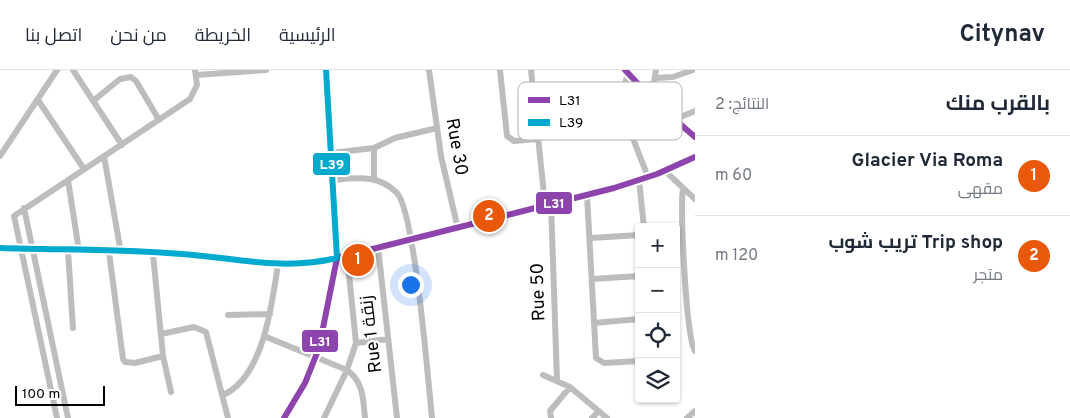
<!DOCTYPE html>
<html lang="ar">
<meta charset="utf-8">
<style>
body{margin:0;font-family:Overpass,Cairo,sans-serif;background:#f2f2f3;color:#1f2937;direction:rtl}
.controls{position:absolute;right:15px;bottom:15px;display:grid;overflow:hidden;border-radius:5px;box-shadow:0 1px 4px #0004}
.controls button{width:45px;height:45px;display:grid;place-items:center;padding:0;border:0;border-bottom:1px solid #e0e1e3;background:#fff;color:#1f2937;font:25px sans-serif}
.scale{position:absolute;left:15px;bottom:12px;width:90px;box-sizing:border-box;padding-left:5px;border:2px solid #000;border-top:0;font-size:14px;line-height:18px;white-space:nowrap;color:#000;-webkit-text-stroke:4px #fff;paint-order:stroke}
.you{position:absolute;left:410px;top:214px;width:18px;height:18px;margin:-12px;border:4px solid #fff;border-radius:50%;background:#1a73e8;box-shadow:0 0 0 8px #1a73e833}
.badge{display:grid;place-items:center;width:32px;height:32px;border-radius:50%;background:#ea580c;color:#fff;font-size:16px;font-weight:700}
.pin{position:absolute;translate:-50% -50%;border:2px solid #fff;box-shadow:0 1px 5px #0006}
.list{margin:0;padding:0;list-style:none}
h2{display:flex;justify-content:space-between;align-items:center;height:65px;margin:0;padding:0 20px;font-size:21px}
h2 small{font-size:16px;font-weight:400;color:#747a83}
.list li{display:grid;grid-template-columns:32px 1fr auto;gap:15px;align-items:center;box-sizing:border-box;height:80px;padding:0 20px;border-top:1px solid #e0e1e3}
.list b{display:block;font-size:19px;white-space:nowrap}
.list p{margin:0;font-size:16px;white-space:nowrap;color:#747a83}
.list em{font-size:16px;font-style:normal;color:#747a83}
.icon{flex:none;width:28px;height:28px;fill:none;stroke:currentColor;stroke-width:2;stroke-linecap:round;stroke-linejoin:round}
.map{position:relative;flex:none;width:695px;height:348px;overflow:hidden;direction:ltr}
header{display:flex;align-items:center;gap:30px;box-sizing:border-box;height:70px;padding:0 25px;background:#fff;border-bottom:1px solid #e0e1e3}
header strong{font-size:24px}
nav{display:flex;gap:28px;margin-inline-start:auto;font-size:18px}
main{display:flex}
aside{flex:1;background:#fff}
.map>svg:first-child{display:block}
.lines{fill:none;stroke-linecap:round;stroke-linejoin:round}
.minor{stroke:#bdbdbd;stroke-width:6}
.bus-1-casing{stroke:#fff;stroke-width:10}
.bus-2-casing{stroke:#fff;stroke-width:10}
.bus-1{stroke:#8e44ad;stroke-width:6}
.bus-2{stroke:#00a9ce;stroke-width:6}
.labels{text-anchor:middle;dominant-baseline:central;stroke-width:4.5;stroke-linejoin:round;paint-order:stroke}
.street-label{font-size:18px;fill:#000;stroke:#fff}
.key{fill:#fff;stroke:#b2b2b2;stroke-width:1}
.key-label{font-size:14px;fill:#000}
.line-badge{stroke:#fff;stroke-width:2}
.badge-label{font-size:14px;text-anchor:middle;font-weight:bold;fill:#fff}
</style>
<header>
<strong>Citynav</strong>
<nav><a>الرئيسية</a><a>الخريطة</a><a>من نحن</a><a>اتصل بنا</a></nav>
</header>
<main>
<aside>
<h2>بالقرب منك<small>النتائج: 2</small></h2>
<ul class="list">
<li><span class="badge">1</span><div><b>Glacier Via Roma</b><p>مقهى</p></div><em>60 m</em></li>
<li><span class="badge">2</span><div><b>Trip shop تريب شوب</b><p>متجر</p></div><em>120 m</em></li>
</ul>
</aside>
<div class="map">
<svg width="695" height="348" viewBox="0 0 695 348">
<rect width="100%" height="100%" fill="#fff"/>
<g class="lines">
<path class="minor" d="M73 0 122 75
M429 0 441 86 458 159
M500 0 507 66 514 71 538 69
M531 0 545 134
M625 0 658 35 695 67
M628 4C615 36 637 77 648 107
M196 5 266 0
M656 8 673 7 693 0
M645 22 654 12 656 0
M38 30 84 99
M93 31 120 9 131 7 136 11 159 50
M673 50 695 41
M374 78V108
M331 83 374 78 395 68 437 58
M0 86 57 0
M104 86 121 183
M665 101 695 129
M68 110 79 181
M333 110C357 108 379 104 397 123 415 143 428 311 432 348
M639 110 644 157
M683 118C680 139 686 268 695 281
M587 125 596 288 604 293 639 291
M551 133 557 310
M24 138 68 348
M591 168 639 165
M378 177 397 348
M0 178 183 184 240 192 317 193 378 177 482 153 545 134 614 118 657 104 695 87
M68 181 73 258
M109 182 123 289 125 292 135 293 163 286
M153 184 163 286 171 322
M347 185 356 273 347 300C364 312 363 330 365 348
M592 209 639 206
M228 245 270 244
M594 253 639 249
M161 264 194 257 206 262 228 348
M264 266 347 300 324 348
M356 273 388 269
M543 305 570 317 607 348
M223 325C264 307 272 233 278 194
M57 348 14 146 190 29 197 15 195 0
M284 348 301 320 315 288 325 250 337 188 326 0
M551 348 550 341 570 317
M592 348 599 341
M687 348 695 341"/>
<defs>
<path id="bus-1" d="M625 0 658 35 695 67
M337 188 614 118 657 104 695 87
M284 348 305 313 319 278 337 188"/>
<path id="bus-2" d="M326 0 337 188
M0 178C61 180 122 179 182 184 237 188 282 201 337 188"/>
</defs>
<use href="#bus-1" class="bus-1-casing"/>
<use href="#bus-2" class="bus-2-casing"/>
<use href="#bus-1" class="bus-1"/>
<use href="#bus-2" class="bus-2"/>
</g>
<g class="labels">
<g class="street-label">
<text transform="translate(456 77) rotate(80)">Rue 30</text>
<text transform="translate(539 222) rotate(-92)">Rue 50</text>
<text transform="translate(372 264) rotate(-97)">Rue 1 زنقة</text>
</g>
</g>
<rect x="518" y="12" width="164" height="58" rx="8" class="key"/>
<rect x="528" y="27" width="22" height="6" fill="#8e44ad"/>
<rect x="528" y="49" width="22" height="7" fill="#00a9ce"/>
<g class="key-label">
<text x="559" y="35">L31</text>
<text x="559" y="57">L39</text>
</g>
<g class="line-badge">
<rect x="312" y="82" width="39" height="24" rx="5" fill="#00a9ce"/>
<rect x="535" y="121" width="38" height="24" rx="5" fill="#8e44ad"/>
<rect x="301" y="259" width="38" height="24" rx="5" fill="#8e44ad"/>
</g>
<g class="badge-label">
<text x="332" y="99">L39</text>
<text x="554" y="138">L31</text>
<text x="320" y="276">L31</text>
</g>
</svg>
<div class="controls">
<button>+</button>
<button>−</button>
<button><svg class="icon" aria-label="locate" viewBox="0 0 24 24"><circle cx="12" cy="12" r="6"/><path d="M12 2v4M12 18v4M2 12h4M18 12h4"/></svg></button>
<button><svg class="icon" aria-label="layers" viewBox="0 0 24 24"><path d="M12 4l9 5-9 5-9-5zM3 14l9 5 9-5"/></svg></button>
</div>
<div class="scale">100 m</div>
<div class="you"></div>
<div class="pin badge" style="left:358px;top:190px">1</div>
<div class="pin badge" style="left:489px;top:146px">2</div>
</div>
</main>
